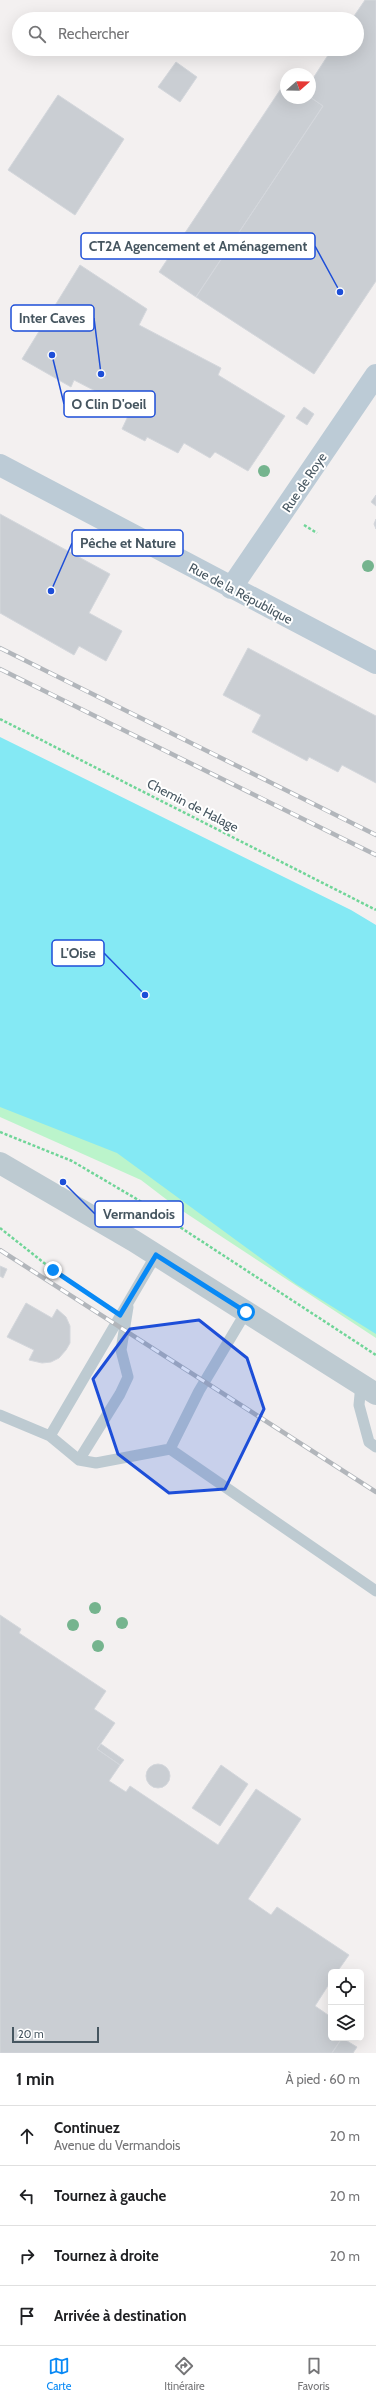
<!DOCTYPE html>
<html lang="fr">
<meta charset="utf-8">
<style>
body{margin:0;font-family:Cabin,sans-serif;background:#f2f2f2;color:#202124}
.controls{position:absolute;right:12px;bottom:12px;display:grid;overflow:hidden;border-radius:6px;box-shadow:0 4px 16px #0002}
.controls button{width:36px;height:36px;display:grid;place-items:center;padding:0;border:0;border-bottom:1px solid #e0e0e0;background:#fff;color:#202124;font:20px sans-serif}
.compass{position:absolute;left:280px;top:68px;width:36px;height:36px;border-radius:50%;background:#fff;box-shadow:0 4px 16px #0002;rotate:70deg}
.scale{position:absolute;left:12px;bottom:10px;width:87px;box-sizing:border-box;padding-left:4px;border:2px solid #465660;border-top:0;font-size:11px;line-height:14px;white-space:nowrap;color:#465660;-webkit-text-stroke:3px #fff;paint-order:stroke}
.stop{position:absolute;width:12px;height:12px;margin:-9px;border:3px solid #0889f5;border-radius:50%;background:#fff}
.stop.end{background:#0889f5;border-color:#fff;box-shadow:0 1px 4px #0008}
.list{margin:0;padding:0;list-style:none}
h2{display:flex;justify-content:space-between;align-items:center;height:52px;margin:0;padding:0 16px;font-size:17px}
h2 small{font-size:13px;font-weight:400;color:#757577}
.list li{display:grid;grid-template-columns:26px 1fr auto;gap:12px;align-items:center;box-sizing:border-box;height:60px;padding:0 16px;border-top:1px solid #e0e0e0}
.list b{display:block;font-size:15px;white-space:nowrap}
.list p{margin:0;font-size:13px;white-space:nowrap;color:#757577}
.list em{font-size:13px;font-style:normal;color:#757577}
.icon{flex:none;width:22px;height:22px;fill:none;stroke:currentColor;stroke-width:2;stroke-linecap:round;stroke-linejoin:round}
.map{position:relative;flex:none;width:376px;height:2053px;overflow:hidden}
.search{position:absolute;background:#fff;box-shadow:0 4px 16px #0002;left:12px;right:12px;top:12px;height:44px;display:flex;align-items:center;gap:10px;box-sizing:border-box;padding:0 14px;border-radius:22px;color:#757577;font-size:15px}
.sheet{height:292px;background:#fff}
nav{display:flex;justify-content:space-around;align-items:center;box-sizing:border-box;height:56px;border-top:1px solid #e0e0e0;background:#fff;font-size:11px;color:#757577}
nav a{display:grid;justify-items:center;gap:2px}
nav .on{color:#0889f5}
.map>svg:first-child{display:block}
.green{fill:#bbf4cb}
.water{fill:#84e9f4}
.building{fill:#caced3;stroke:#d4d7dc}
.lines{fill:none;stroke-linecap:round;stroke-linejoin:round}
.path{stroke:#70d598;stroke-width:2.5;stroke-dasharray:3 2;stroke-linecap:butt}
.lane{stroke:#bdcad1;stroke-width:11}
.street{stroke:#bdcad1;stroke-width:22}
.secondary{stroke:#bccbd6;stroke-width:22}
.rail-casing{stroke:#b2b6bb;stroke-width:4.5}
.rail{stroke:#fff;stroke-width:3;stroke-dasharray:9;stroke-linecap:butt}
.tree{fill:#75b48e}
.route{stroke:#0889f5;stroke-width:5}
.marked{fill:#1d4ed8;fill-opacity:0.2;stroke:#1d4ed8;stroke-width:3;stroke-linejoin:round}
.labels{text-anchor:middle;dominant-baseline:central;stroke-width:4;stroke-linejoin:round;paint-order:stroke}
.street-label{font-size:13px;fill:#465660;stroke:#fff}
.leader{fill:none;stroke:#1d4ed8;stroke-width:1.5}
.callout-dot{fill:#1d4ed8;stroke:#fff;stroke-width:1.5}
.callout{fill:#fff;stroke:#1d4ed8;stroke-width:1.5}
.callout-label{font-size:14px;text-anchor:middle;font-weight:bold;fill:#465660}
</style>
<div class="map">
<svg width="376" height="2053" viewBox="0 0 376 2053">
<rect width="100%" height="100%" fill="#f3f0f0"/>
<path class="green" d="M0 1091 148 1166 376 1307V1338L175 1206 141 1180 0 1117Z"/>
<path class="water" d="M0 737 351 910 376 925V1334L296 1284 117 1153 0 1107Z"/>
<path class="building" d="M365 0H376V281L314 374 196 297 323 106 310 97V83L332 49H357V19H352Z
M176 62 197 77 180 102 158 87Z
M286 81V98L310 97 323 106 196 297 159 272Z
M58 95 124 139 75 215 8 170Z
M80 265 147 309 139 325 221 368 218 375 285 416 248 471 215 452 210 458 184 443 178 453 147 437 145 441 122 429 129 414 103 400 105 396 74 380 71 387 22 359Z
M304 407 314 414 307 425 296 418Z
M376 495V506L371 502Z
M0 514 110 574 89 613 122 631 106 661 79 646 74 655 0 613Z
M376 519V529L374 524Z
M248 648 376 716V783L342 765 338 772 309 757 307 761 252 732 261 715 223 695Z
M0 1266 7 1269 3 1278 0 1276Z
M26 1303 52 1318 57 1309 66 1317 70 1326V1343L66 1350 59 1358 51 1362 42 1363 29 1360 34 1350 7 1337Z
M0 1615 21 1629 19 1633 106 1691 94 1709 115 1723 97 1749 120 1765 109 1781 126 1792 130 1786 218 1845 256 1789 301 1819 248 1899 271 1915 277 1907 349 1955 337 1972H331V1981L315 2006 331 2017V2038H342L332 2053H0Z
M101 1744 124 1760 120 1765 97 1749Z
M146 1776a12 12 0 1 1 24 0a12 12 0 1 1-24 0Z
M221 1765 248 1784 220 1826 192 1808Z
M342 2038 357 2047 353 2053H332Z"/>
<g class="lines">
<path class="path" d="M304 525 317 533
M0 719 376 910
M0 1132 72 1161 140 1201 376 1355
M0 1228 53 1270 104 1304"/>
<path class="lane" d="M361 1384 359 1405 369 1442 376 1447
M0 1415 50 1436 79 1460 96 1463 170 1449 376 1591
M50 1436 156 1255
M170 1449 199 1391 246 1312
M79 1460 120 1394 128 1377 121 1350 128 1307"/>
<path class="street" d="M0 1163 134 1241 376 1394"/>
<path class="secondary" d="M0 465 376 663
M231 588 376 375"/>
<defs>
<path id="rail" d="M0 648 376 835
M0 669 376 855
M0 1250 376 1492"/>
</defs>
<use href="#rail" class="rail-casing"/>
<use href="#rail" class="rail"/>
</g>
<g class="tree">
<circle cx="264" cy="471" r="6"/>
<circle cx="368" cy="566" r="6"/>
<circle cx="95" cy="1608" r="6"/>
<circle cx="122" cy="1623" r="6"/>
<circle cx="73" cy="1625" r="6"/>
<circle cx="98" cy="1646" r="6"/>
</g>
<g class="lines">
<path class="route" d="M53 1270 120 1315 156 1255 246 1312"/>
</g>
<path class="marked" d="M199 1320 247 1358 264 1409 225 1489 169 1493 118 1454 93 1379 130 1329Z"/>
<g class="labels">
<g class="street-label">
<text transform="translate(304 482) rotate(-56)">Rue de Roye</text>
<text transform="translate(241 593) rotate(28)">Rue de la République</text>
<text transform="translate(193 805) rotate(27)">Chemin de Halage</text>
</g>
</g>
<path class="leader" d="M340 292L315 246M101 374L94 318M52 355L64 404M51 591L72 543M145 995L104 953M63 1182L95 1214"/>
<g class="callout-dot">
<circle cx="340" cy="292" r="4"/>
<circle cx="101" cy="374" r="4"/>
<circle cx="52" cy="355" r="4"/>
<circle cx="51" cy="591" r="4"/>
<circle cx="145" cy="995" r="4"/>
<circle cx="63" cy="1182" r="4"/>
</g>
<g class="callout">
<rect x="81" y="233" width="234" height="26" rx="4"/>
<rect x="11" y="305" width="83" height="26" rx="4"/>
<rect x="64" y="391" width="91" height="26" rx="4"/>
<rect x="72" y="530" width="111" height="26" rx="4"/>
<rect x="52" y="940" width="52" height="26" rx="4"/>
<rect x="95" y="1201" width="88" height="26" rx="4"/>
</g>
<g class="callout-label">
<text x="198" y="251">CT2A Agencement et Aménagement</text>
<text x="52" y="323">Inter Caves</text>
<text x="109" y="409">O Clin D'oeil</text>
<text x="128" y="548">Pêche et Nature</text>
<text x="78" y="958">L'Oise</text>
<text x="139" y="1219">Vermandois</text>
</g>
</svg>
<div class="controls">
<button><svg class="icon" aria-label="locate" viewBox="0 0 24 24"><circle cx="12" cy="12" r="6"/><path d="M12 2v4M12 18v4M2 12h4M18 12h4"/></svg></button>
<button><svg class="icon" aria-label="layers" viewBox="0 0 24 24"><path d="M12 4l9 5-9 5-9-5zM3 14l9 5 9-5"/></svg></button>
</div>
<svg class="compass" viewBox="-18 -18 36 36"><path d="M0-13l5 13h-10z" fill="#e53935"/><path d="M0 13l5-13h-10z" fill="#757577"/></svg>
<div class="scale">20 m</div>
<div class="stop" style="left:246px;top:1312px"></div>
<div class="stop end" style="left:53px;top:1270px"></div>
<div class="search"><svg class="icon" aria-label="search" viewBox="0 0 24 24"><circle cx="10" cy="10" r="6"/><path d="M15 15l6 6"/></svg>Rechercher</div>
</div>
<section class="sheet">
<h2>1 min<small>À pied · 60 m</small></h2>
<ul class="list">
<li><svg class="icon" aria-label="ahead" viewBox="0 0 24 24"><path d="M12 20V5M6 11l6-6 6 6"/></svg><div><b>Continuez</b><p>Avenue du Vermandois</p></div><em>20 m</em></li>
<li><svg class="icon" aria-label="left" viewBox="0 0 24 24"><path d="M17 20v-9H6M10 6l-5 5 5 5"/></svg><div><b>Tournez à gauche</b></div><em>20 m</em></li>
<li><svg class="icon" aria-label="right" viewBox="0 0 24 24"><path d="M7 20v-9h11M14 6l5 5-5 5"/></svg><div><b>Tournez à droite</b></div><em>20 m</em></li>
<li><svg class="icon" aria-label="arrive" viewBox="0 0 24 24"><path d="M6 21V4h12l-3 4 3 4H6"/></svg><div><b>Arrivée à destination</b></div></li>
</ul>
</section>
<nav>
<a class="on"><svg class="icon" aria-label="map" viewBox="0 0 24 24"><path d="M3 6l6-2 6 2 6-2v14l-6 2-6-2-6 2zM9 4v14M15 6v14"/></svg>Carte</a>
<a><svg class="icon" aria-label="directions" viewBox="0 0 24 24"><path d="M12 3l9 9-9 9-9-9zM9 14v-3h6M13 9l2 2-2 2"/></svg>Itinéraire</a>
<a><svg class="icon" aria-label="saved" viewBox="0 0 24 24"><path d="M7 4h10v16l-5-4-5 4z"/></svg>Favoris</a>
</nav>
